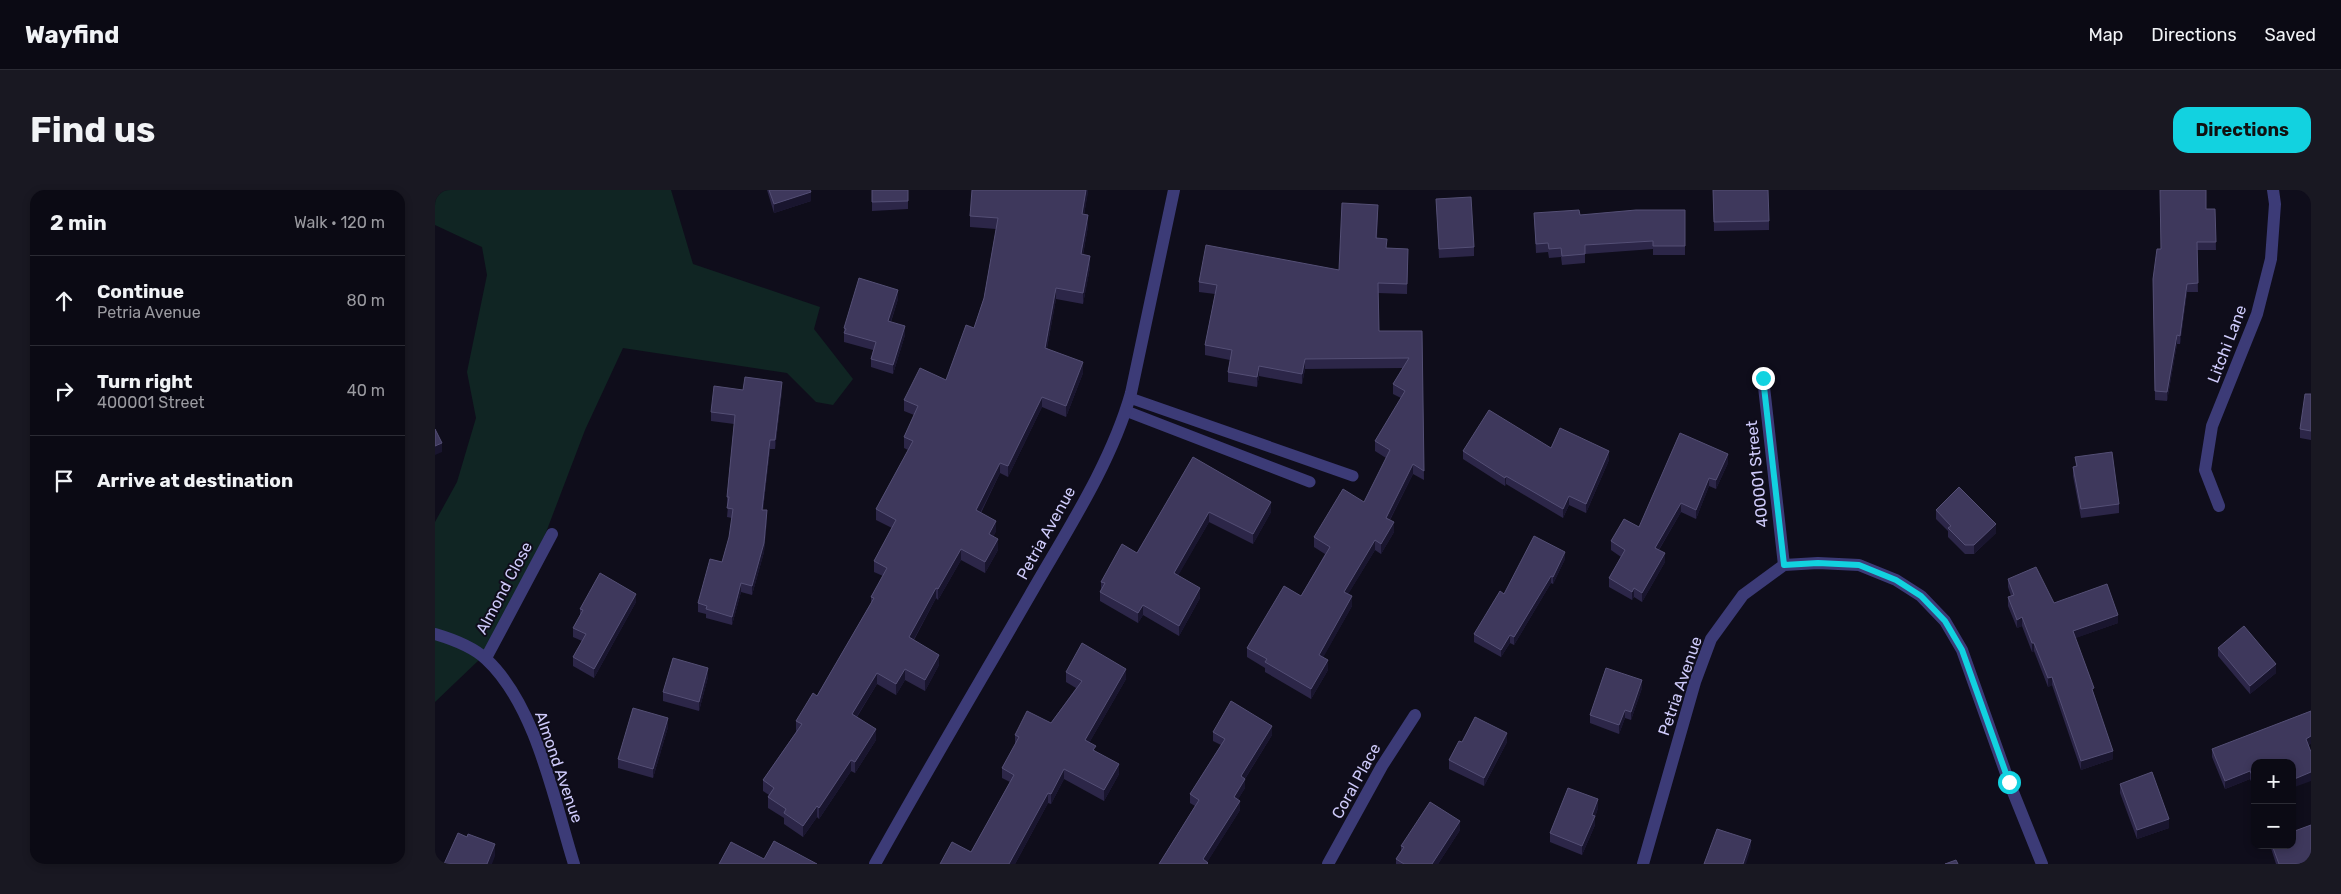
<!DOCTYPE html>
<meta charset="utf-8">
<style>
body{margin:0;font-family:Rubik,sans-serif;background:#191822;color:#f1f3f6}
.controls{position:absolute;right:15px;bottom:15px;display:grid;overflow:hidden;border-radius:10px;box-shadow:0 2px 8px #0003}
.controls button{width:45px;height:45px;display:grid;place-items:center;padding:0;border:0;border-bottom:1px solid #2b2b34;background:#0b0a14;color:#f1f3f6;font:25px sans-serif}
.stop{position:absolute;width:15px;height:15px;margin:-11px;border:4px solid #12d2e0;border-radius:50%;background:#fff}
.stop.end{background:#12d2e0;border-color:#fff;box-shadow:0 1px 5px #0008}
.list{margin:0;padding:0;list-style:none}
h2{display:flex;justify-content:space-between;align-items:center;height:65px;margin:0;padding:0 20px;font-size:21px}
h2 small{font-size:16px;font-weight:400;color:#9a9aa0}
.list li{display:grid;grid-template-columns:32px 1fr auto;gap:15px;align-items:center;box-sizing:border-box;height:90px;padding:0 20px;border-top:1px solid #2b2b34}
.list b{display:block;font-size:19px;white-space:nowrap}
.list p{margin:0;font-size:16px;white-space:nowrap;color:#9a9aa0}
.list em{font-size:16px;font-style:normal;color:#9a9aa0}
.icon{flex:none;width:28px;height:28px;fill:none;stroke:currentColor;stroke-width:2;stroke-linecap:round;stroke-linejoin:round}
.map{position:relative;flex:none;width:1876px;height:674px;overflow:hidden;border-radius:15px}
header{display:flex;align-items:center;gap:30px;box-sizing:border-box;height:70px;padding:0 25px;background:#0b0a14;border-bottom:1px solid #2b2b34}
header strong{font-size:24px}
nav{display:flex;gap:28px;margin-inline-start:auto;font-size:18px}
.intro{display:flex;align-items:center;justify-content:space-between;box-sizing:border-box;height:120px;padding:0 30px}
h1{margin:0;font-size:35px}
.button{padding:12px 22px;border-radius:15px;background:#12d2e0;color:#111;font-size:18px;font-weight:700}
main{display:flex;gap:30px;padding:0 30px}
aside{flex:1;background:#0b0a14;border-radius:15px;box-shadow:0 2px 8px #0003}
.map>svg:first-child{display:block}
.green{fill:#102523}
.lines{fill:none;stroke-linecap:round;stroke-linejoin:round}
.lane{stroke:#3c3b77;stroke-width:11}
.street{stroke:#3c3b77;stroke-width:12}
.wall{fill:#2c2648}
.shaded-wall{fill:#19152e}
.building{fill:#3e385c;stroke:#544f75}
.route{stroke:#12d2e0;stroke-width:6}
.labels{text-anchor:middle;dominant-baseline:central;stroke-width:4;stroke-linejoin:round;paint-order:stroke}
.street-label{font-size:16px;fill:#cfcbfb;stroke:#0f0d1b}
</style>
<header>
<strong>Wayfind</strong>
<nav><a>Map</a><a>Directions</a><a>Saved</a></nav>
</header>
<div class="intro"><h1>Find us</h1><a class="button">Directions</a></div>
<main>
<aside>
<h2>2 min<small>Walk · 120 m</small></h2>
<ul class="list">
<li><svg class="icon" aria-label="ahead" viewBox="0 0 24 24"><path d="M12 20V5M6 11l6-6 6 6"/></svg><div><b>Continue</b><p>Petria Avenue</p></div><em>80 m</em></li>
<li><svg class="icon" aria-label="right" viewBox="0 0 24 24"><path d="M7 20v-9h11M14 6l5 5-5 5"/></svg><div><b>Turn right</b><p>400001 Street</p></div><em>40 m</em></li>
<li><svg class="icon" aria-label="arrive" viewBox="0 0 24 24"><path d="M6 21V4h12l-3 4 3 4H6"/></svg><div><b>Arrive at destination</b></div></li>
</ul>
</aside>
<div class="map">
<svg width="1876" height="674" viewBox="0 0 1876 674">
<rect width="100%" height="100%" fill="#0f0d1b"/>
<path class="green" d="M0 0H236L258 74 385 117 379 139 418 189 398 215 381 212 352 183 188 158 150 240 110 345 45 469 0 512V332L22 292 41 228 32 182 52 85 47 57 0 35Z"/>
<g class="lines">
<path class="lane" d="M695 208 918 286
M691 221 875 292"/>
<path class="street" d="M1328 188 1349 375
M1784 316 1770 280 1777 236 1822 124 1836 69 1840 14 1838 0
M0 444C17 449 38 457 51 469 101 515 119 610 139 674
M51 468 117 344
M440 674C490 584 543 495 595 405 631 342 676 274 696 203L739 0
M893 674 947 576 980 525
M1208 674 1260 492 1276 449 1308 405 1349 375 1383 373 1424 375 1461 390 1486 406 1510 431 1527 460 1574 592 1607 674"/>
</g>
<path class="wall" d="M332 0H375L376 11 339 23Z
M437 0H473V19L437 21Z
M653 0 649 25 653 36 648 65 655 77 648 114 621 109 612 158 648 183 631 227 607 217 573 287 565 283 546 323 561 341 558 347 563 360 550 383 526 370 503 410 501 408 479 450 504 475 490 501 470 490 461 505 442 494 422 527 441 550 420 583 416 581 384 629 382 627 368 647 349 634V628L333 618V607L334 605 328 601V590L361 542V531L382 506 436 413V407L448 386 439 382V371L457 338 441 330V319L473 260 469 258V247L479 225 469 221V210L511 190 539 138 549 108 561 39 535 37V26Z
M1278 0 1334 31V40L1279 41Z
M1001 9 1039 57V66L1004 68Z
M1771 19H1780L1781 60H1762L1763 102H1752L1745 154H1742L1732 211 1720 210 1718 89 1726 59Z
M1250 20V65H1218V59L1150 64V73L1127 75 1126 67 1114 68 1113 62 1101 63 1099 23 1145 25Z
M943 24 942 48 952 58 973 59 972 104 943 103 944 141H987L989 290 978 284 955 330 959 342 946 364 940 360 913 404 917 416 888 467 893 480 876 509 830 482V478L812 467V458L866 406 890 364 879 357V347L929 312 951 268 940 261V251L966 208 958 204V194L968 178 870 179 867 194 824 186 822 197 793 192V182L795 170 770 165V155L780 104 764 102V92L904 80Z
M463 109 456 132 470 145 458 184 436 177V169L438 160 409 152V138Z
M308 200 347 201 340 259H335L328 320 332 329 329 362 317 405 306 402 297 435 271 428V424L263 422V413L287 372 294 347 297 328 292 327 293 316H292V307L299 234 276 231V222Z
M1876 204V250L1865 248V239Z
M1116 258 1174 270 1151 323 1134 315 1128 328 1071 294 1070 296 1028 269V261Z
M758 267 836 322 818 354 774 332 743 385 765 408 744 446 708 425 703 433 665 411V402L666 399V392L702 363Z
M1640 267 1684 314V323L1646 328 1638 286V277L1641 276Z
M1293 273 1281 299 1274 296 1261 329 1246 322 1224 360 1230 372 1207 412 1199 407 1197 410 1174 397V388L1186 367 1176 360V351L1204 337Z
M1501 320 1561 343 1539 364H1530L1513 347V341L1501 329Z
M1130 369 1118 394 1116 393 1079 455 1075 453 1066 467 1039 452V444L1069 404Z
M1573 389 1619 413 1683 433 1640 448 1659 505 1678 569 1646 580 1617 495 1613 497 1599 461 1597 462 1587 436 1582 438 1573 416V407L1576 406 1573 397Z
M201 412 159 488 138 476V467L147 451 138 447V438L145 425V419Z
M1783 458 1841 483 1815 504 1783 466Z
M631 482 691 489 654 553 661 562 684 584 669 611 629 589 616 614 613 613 580 674H505L536 662 575 592 567 588V578L580 555V545L616 533 641 498 631 492Z
M273 487 264 521 228 511V502Z
M1207 498 1196 530 1190 528 1184 544 1155 533V525Z
M233 537 218 588 183 578V569Z
M778 542 837 545 810 589V598L803 609 805 620 772 672 773 674H724L760 616 755 613V604L786 555 778 551Z
M1027 552H1072L1049 596 1014 579V570Z
M1777 559 1820 573V600L1815 589 1790 599 1777 567Z
M1685 594 1734 638 1702 649 1685 603Z
M1163 618 1160 627V635L1147 665 1115 652V643Z
M1025 640 1003 674H961V669L966 661V656Z
M1835 655H1857L1876 674H1841Z"/>
<path class="shaded-wall" d="M651 0H653V3L647 35V24Z
M376 2V11L339 23V14Z
M653 25V36L646 75V64Z
M655 66V77L648 114V103Z
M1752 94V102L1745 154V146Z
M621 98V109L610 168V158Z
M463 100V109L453 140V131Z
M470 136V145L458 184V175Z
M1742 145V154L1732 211V202Z
M870 169V179L867 194V184Z
M648 172V183L631 227V216Z
M824 176V186L822 197V187Z
M347 192V201L340 259V250Z
M607 207V217L573 287V276Z
M335 250V259L327 329V320Z
M7 253V262L0 265V256Z
M1174 261V270L1151 323V314Z
M1293 264V273L1281 299V290Z
M565 273V283L541 331V320Z
M978 274V284L951 337V328Z
M1071 286V294L1070 296V288Z
M1274 288V296L1261 329V320Z
M1134 306V315L1128 328V319Z
M836 312V322L818 354V344Z
M1246 313V322L1220 366V358Z
M332 320V329L329 362 317 405V396Z
M774 322V332L739 393V383Z
M561 331V341L554 355V344Z
M959 332V342L946 364V354Z
M1561 334V343L1539 364V355Z
M563 349V360L550 383V372Z
M940 350V360L909 411V402Z
M526 359V370L503 410V399Z
M1130 362V369L1118 394V387Z
M1230 363V372L1207 412V403Z
M1116 386V393L1079 455V447Z
M306 393V402L297 435V427Z
M501 398V408L474 458V447Z
M765 398V408L744 446V436Z
M1199 398V407L1197 410V402Z
M201 404V412L159 488V479Z
M917 406V416L884 475V465Z
M708 415V425L703 433V423Z
M1683 425V433L1638 449V441Z
M1587 427V436L1582 438V430Z
M1075 445V453L1066 467V460Z
M1597 453H1599V461L1597 462Z
M504 465V475L490 501V490Z
M893 470V480L876 509V499Z
M1841 474V483L1815 504V496Z
M273 478V487L264 521V512Z
M470 479V490L461 505V494Z
M691 479V489L650 560V550Z
M442 483V494L417 534V524Z
M1617 487V495L1613 497V488Z
M1207 490V498L1196 530V522Z
M1190 520V528L1184 544V535Z
M233 528V537L218 588V579Z
M837 536V545L806 595V586Z
M441 539V550L420 583V572Z
M1072 543V552L1049 596V588Z
M1876 546V554L1871 557V549Z
M1678 561V569L1646 580V571Z
M416 570V581L384 629V618Z
M684 574V584L669 611V600Z
M629 579V589L616 614V604Z
M1815 581V589L1790 599V591Z
M1876 582V591L1857 598V590Z
M810 589V598L799 616V607Z
M613 603V613L580 674H574Z
M1163 609V618L1160 627V635L1147 665V656L1157 625Z
M805 611V620L771 674 768 669Z
M382 616V627L368 647V636Z
M1734 629V638L1702 649V640Z
M1025 631V640L1003 674H997Z
M1316 650V658L1311 674H1308Z
M60 654V666L57 674H52Z"/>
<path class="building" d="M334 0H375L376 2 339 14Z
M437 0H473V11L437 12Z
M537 0H651L647 24 653 25 646 64 655 66 648 103 621 98 610 158 648 172 631 216 607 207 573 276 565 273 541 320 561 331 554 344 563 349 550 372 526 359 503 399 501 398 474 447 504 465 490 490 470 479 461 494 442 483 417 524 441 539 420 572 416 570 384 618 382 616 368 636 349 623 351 619 333 607 339 598 328 590 367 534 361 531 378 503 382 506 439 408 436 407 452 378 439 371 461 330 441 319 478 251 469 247 483 216 469 210 485 178 511 190 531 135 539 138 549 108 563 28 535 26Z
M1278 0H1333L1334 31 1279 32Z
M1725 0H1771V19H1780L1781 52H1762L1763 93 1752 94 1745 146 1742 145 1732 202 1720 201 1718 89 1722 59H1726Z
M1036 7 1039 57 1004 59 1001 9Z
M907 13 943 15 941 48 952 49 951 58 973 59 972 94 943 93 944 141H987L989 281 978 274 951 328 959 332 946 354 940 350 909 402 917 406 884 465 893 470 876 499 830 472 832 469 812 458 849 396 866 406 895 357 879 347 908 299 929 312 955 260 940 251 970 201 958 194 974 168 870 169 867 184 824 176 822 187 793 182 797 160 770 155 782 95 764 92 771 55 904 80Z
M1144 20 1145 25 1201 20H1250V56H1218V51L1150 55V64L1127 66 1126 58 1114 59 1113 53 1101 54 1099 23Z
M424 88 463 100 453 131 470 136 458 175 436 169 441 152 409 143 411 139 409 138Z
M310 187 347 192 340 250H335L327 320H332L329 353 317 396 306 393 297 427 271 419 272 416 263 413 275 369 287 372 294 347 298 319 292 318 294 307H292L300 225 276 222 279 196 308 200Z
M1870 204H1876V241L1865 239Z
M1054 220 1116 258 1125 238 1174 261 1151 314 1134 306 1128 319 1071 286 1070 288 1028 261Z
M0 239 7 253 0 256Z
M1245 243 1293 264 1281 290 1274 288 1261 320 1246 313 1220 358 1230 363 1207 403 1199 398 1197 402 1174 388 1190 360 1176 351 1189 329 1204 337Z
M1677 262 1684 314 1646 319 1638 277 1642 276 1640 267Z
M758 267 836 312 818 344 774 322 739 383 765 398 744 436 708 415 703 423 665 402 670 393 666 392 687 354 702 363Z
M1524 297 1561 334 1539 355H1530L1513 338 1516 336 1501 320Z
M1099 346 1130 362 1118 387 1116 386 1079 447 1075 445 1066 460 1039 444 1065 401 1069 404Z
M1601 377 1619 413 1672 394 1683 425 1638 441 1659 498 1657 499 1678 561 1646 571 1617 487 1613 488 1599 453H1597L1587 427 1582 430 1573 407 1579 405 1573 389Z
M165 383 201 404 159 479 138 467 151 444 138 438 148 420 145 419Z
M1809 436 1841 474 1815 496 1783 458Z
M647 453 691 479 650 550 661 556 658 560 684 574 669 600 629 579 616 604 613 603 574 674H505L517 652 536 662 579 585 567 578 584 547 580 545 592 521 616 533 647 491 631 482Z
M238 468 273 478 264 512 228 502Z
M1171 478 1207 490 1196 522 1190 520 1184 535 1155 525Z
M796 511 837 536 806 586 810 589 799 607 805 611 768 669 773 673 772 674H724L764 610 755 604 790 549 778 542Z
M198 518 233 528 218 579 183 569Z
M1876 521V546L1871 549 1876 562V582L1857 590V573H1820V591L1815 581 1790 591 1777 559Z
M1040 527 1072 543 1049 588 1014 570 1024 551 1027 552Z
M1717 582 1734 629 1702 640 1685 594Z
M1133 598 1163 609 1157 625 1160 626 1147 656 1115 643Z
M995 612 1025 631 997 674H969L961 669 969 657 966 656Z
M1876 635V674H1844L1837 655H1857V642Z
M1282 639 1316 650 1308 674H1269Z
M23 643 32 647 33 644 60 654 52 674H9Z
M339 651 382 674H284L296 652 329 669Z
M1521 670 1523 674H1510Z"/>
<g class="lines">
<path class="route" d="M1328 188 1349 375 1383 373 1424 375 1461 390 1486 406 1510 431 1527 460 1574 592"/>
</g>
<g class="labels">
<g class="street-label">
<text transform="translate(1792 154) rotate(-69)">Litchi Lane</text>
<text transform="translate(1322 284) rotate(-96)">400001 Street</text>
<text transform="translate(611 343) rotate(-61)">Petria Avenue</text>
<text transform="translate(69 398) rotate(-62)">Almond Close</text>
<text transform="translate(1245 496) rotate(-71)">Petria Avenue</text>
<text transform="translate(124 577) rotate(71)">Almond Avenue</text>
<text transform="translate(921 591) rotate(-61)">Coral Place</text>
</g>
</g>
</svg>
<div class="controls">
<button>+</button>
<button>−</button>
</div>
<div class="stop" style="left:1574px;top:592px"></div>
<div class="stop end" style="left:1328px;top:188px"></div>
</div>
</main>
